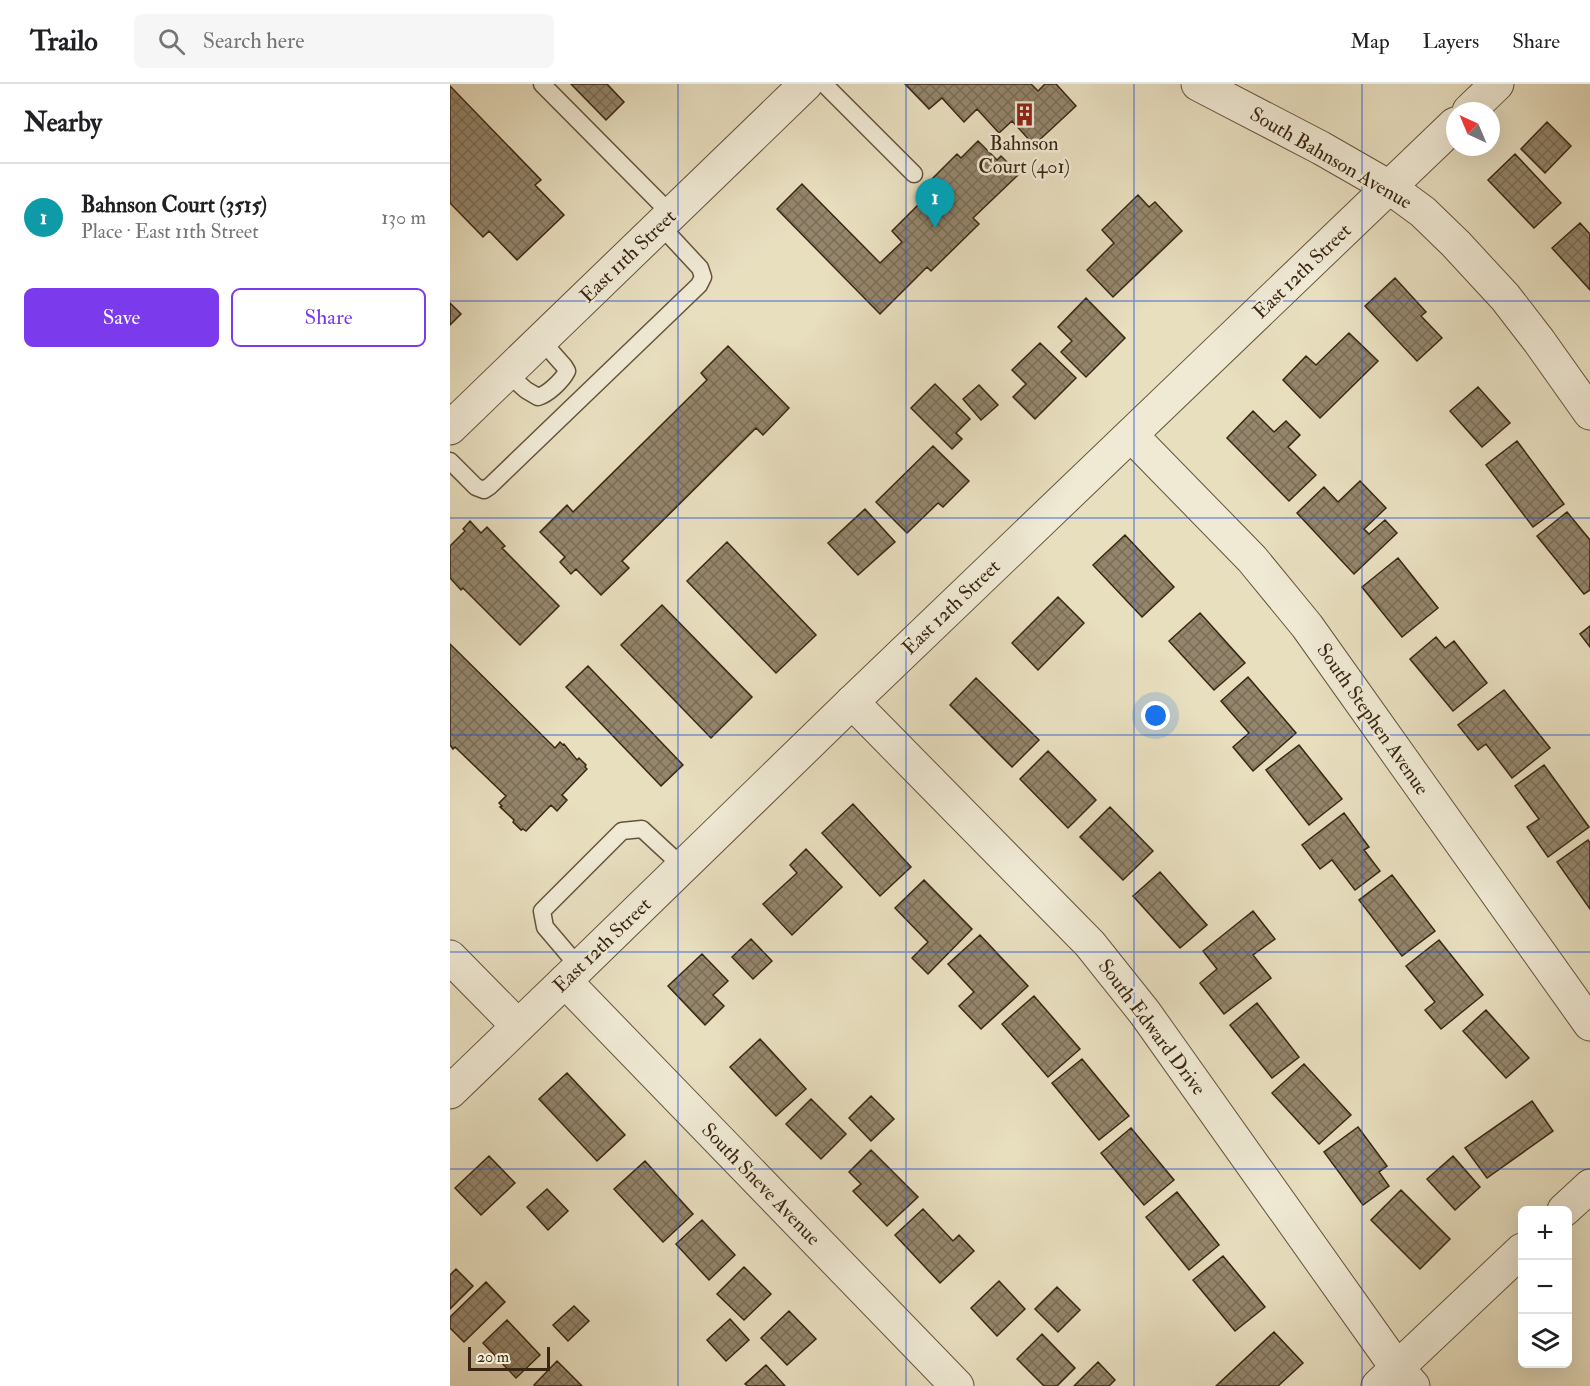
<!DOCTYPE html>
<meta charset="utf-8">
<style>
body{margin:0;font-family:"IM FELL Double Pica",serif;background:#f6f6f6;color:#202124}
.controls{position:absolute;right:18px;bottom:18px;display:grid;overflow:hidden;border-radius:9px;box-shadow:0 6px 24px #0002}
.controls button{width:54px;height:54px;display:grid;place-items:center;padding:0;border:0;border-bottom:2px solid #e0e0e0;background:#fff;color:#202124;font:30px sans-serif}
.compass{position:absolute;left:996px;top:18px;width:54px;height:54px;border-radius:50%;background:#fff;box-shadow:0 6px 24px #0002;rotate:316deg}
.scale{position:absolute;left:18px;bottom:15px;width:82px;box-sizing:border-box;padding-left:6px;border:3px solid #392612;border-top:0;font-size:16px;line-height:21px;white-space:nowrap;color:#392612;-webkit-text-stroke:4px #f0ead5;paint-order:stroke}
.you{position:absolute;left:706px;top:632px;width:21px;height:21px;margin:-15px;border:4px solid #fff;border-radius:50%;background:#1a73e8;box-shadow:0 0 0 9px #1a73e833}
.badge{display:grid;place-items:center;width:39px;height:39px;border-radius:50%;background:#7c3aed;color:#fff;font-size:20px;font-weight:700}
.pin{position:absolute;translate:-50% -50px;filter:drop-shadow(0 2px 3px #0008)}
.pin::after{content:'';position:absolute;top:32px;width:21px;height:18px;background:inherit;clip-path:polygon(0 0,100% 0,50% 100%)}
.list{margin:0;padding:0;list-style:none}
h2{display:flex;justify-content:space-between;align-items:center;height:78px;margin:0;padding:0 24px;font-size:26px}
h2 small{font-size:20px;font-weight:400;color:#757577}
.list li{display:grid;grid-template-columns:39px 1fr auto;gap:18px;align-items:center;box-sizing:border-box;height:108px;padding:0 24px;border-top:2px solid #e0e0e0}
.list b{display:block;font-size:22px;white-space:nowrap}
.list p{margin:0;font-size:20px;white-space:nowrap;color:#757577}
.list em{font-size:20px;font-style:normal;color:#757577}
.actions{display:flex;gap:12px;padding:18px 24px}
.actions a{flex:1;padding:14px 0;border:2px solid #7c3aed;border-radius:9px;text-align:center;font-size:21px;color:#7c3aed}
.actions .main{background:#7c3aed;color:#fff}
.icon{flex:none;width:33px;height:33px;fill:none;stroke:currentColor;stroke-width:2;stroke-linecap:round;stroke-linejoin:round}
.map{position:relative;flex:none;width:1140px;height:1302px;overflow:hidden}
header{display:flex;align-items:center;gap:36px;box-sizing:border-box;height:84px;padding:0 30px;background:#fff;border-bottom:2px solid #e0e0e0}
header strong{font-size:28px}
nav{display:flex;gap:33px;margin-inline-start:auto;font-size:21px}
.search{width:420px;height:54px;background:#f6f6f6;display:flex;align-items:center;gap:15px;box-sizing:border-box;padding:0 21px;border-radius:9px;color:#757577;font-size:22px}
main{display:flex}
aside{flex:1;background:#fff}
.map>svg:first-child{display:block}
.building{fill:url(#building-cross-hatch);stroke:#392612;stroke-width:1.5}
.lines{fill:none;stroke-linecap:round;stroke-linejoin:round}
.service-casing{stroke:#65543d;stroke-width:19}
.minor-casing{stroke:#65543d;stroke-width:35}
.tertiary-casing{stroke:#65543d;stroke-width:35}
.service{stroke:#f0ead5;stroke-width:16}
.minor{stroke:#f0ead5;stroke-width:33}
.tertiary{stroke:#f0ead5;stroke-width:33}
.grid{fill:none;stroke:#1d4ed8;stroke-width:1.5;stroke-opacity:0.55}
.labels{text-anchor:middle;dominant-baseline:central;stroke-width:5;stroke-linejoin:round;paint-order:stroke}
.poi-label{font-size:20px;fill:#392612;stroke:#f0ead5}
.street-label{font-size:20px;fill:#392612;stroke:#f0ead5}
</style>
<header>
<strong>Trailo</strong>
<div class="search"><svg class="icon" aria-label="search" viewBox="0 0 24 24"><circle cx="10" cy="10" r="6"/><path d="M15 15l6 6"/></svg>Search here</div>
<nav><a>Map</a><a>Layers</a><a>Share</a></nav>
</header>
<main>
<aside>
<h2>Nearby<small></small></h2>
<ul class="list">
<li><span class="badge" style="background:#0f9aa8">1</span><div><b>Bahnson Court (3515)</b><p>Place · East 11th Street</p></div><em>130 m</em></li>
</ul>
<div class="actions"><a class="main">Save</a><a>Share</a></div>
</aside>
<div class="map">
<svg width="1140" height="1302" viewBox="0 0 1140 1302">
<defs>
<pattern id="building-cross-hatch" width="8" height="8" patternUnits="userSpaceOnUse" patternTransform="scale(1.5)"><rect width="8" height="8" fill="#94866c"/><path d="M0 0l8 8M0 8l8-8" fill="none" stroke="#7a6d57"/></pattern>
</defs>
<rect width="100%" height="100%" fill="#e8dfbf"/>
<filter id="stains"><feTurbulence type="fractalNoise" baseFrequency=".00333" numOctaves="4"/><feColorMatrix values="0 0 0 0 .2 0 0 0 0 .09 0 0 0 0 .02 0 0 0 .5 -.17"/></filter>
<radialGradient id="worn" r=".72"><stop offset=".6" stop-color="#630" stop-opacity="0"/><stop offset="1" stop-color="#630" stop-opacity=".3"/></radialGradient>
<path class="building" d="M121 0H157L174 18 156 36Z
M455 0H581L588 7 595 0H606L626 22 584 61 562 37 549 49 527 25 514 38 492 14 479 25Z
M0 2 91 96 85 101 114 131 67 176 39 147 33 153 0 119Z
M1097 38 1121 62 1095 89 1071 65Z
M528 57 547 76 551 72 569 90 523 134 529 140 481 187 477 183 430 230 327 125 352 100 430 179 452 158 442 147 488 101 482 95 507 70 511 74Z
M1065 70 1111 119 1084 144 1038 96Z
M688 111 699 123 705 118 732 147 663 213 637 186 664 159 652 146Z
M1130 139 1140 150V206L1102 164Z
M945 194 976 228 971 232 992 254 967 277 915 222Z
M636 214 675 254 636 293 611 268 622 257 608 243Z
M0 219 11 230 0 241Z
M899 249 928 277 870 334 833 296 856 272 866 281Z
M590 259 626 294 585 335 563 313 576 300 562 286Z
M278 262 339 324 313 351 306 344 172 477 179 484 151 511 126 485 121 490 110 478 115 473 90 448 117 421 123 428 257 296 251 289Z
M485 300 520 335 506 349 512 355 502 365 461 324Z
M529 301 548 321 531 336 513 315Z
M1028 303 1060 339 1032 363 1000 327Z
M803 327 824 348 836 337 850 351 838 363 866 391 839 417 777 354Z
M1067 357 1114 420 1083 443 1036 381Z
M483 362 519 397 493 423 488 419 457 449 426 418Z
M910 397 936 424 914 445 919 450 935 436 947 449 904 490 847 429 874 403 888 418Z
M415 425 445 458 408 491 378 459Z
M1117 428 1140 456V506L1134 510 1087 452Z
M20 437 31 449 37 443 55 462 52 464 109 522 70 561 13 504 11 506 0 494V462L15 447 13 445Z
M675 451 724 503 692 533 643 481Z
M277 458 366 551 326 589 237 497Z
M948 474 988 524 952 553 912 503Z
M608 513 634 539 588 586 562 559Z
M212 521 302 613 261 654 171 561Z
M750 529 795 579 764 606 719 557Z
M1140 542V563L1130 550Z
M986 553 995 564 1004 557 1037 599 1003 627 960 575Z
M0 560 105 664 110 658 113 661 114 660 127 676 129 674 136 681 135 683 137 685 112 711 117 716 107 727 101 721 76 747 73 745 71 746 63 738 64 736 50 723 52 722 49 719 56 712 5 663 3 665 0 661Z
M138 582 233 681 211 702 116 603Z
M798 593 846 649 803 687 783 663 799 649 771 617Z
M526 594 589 656 562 683 500 621Z
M1054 606 1100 664 1062 694 1036 660 1028 666 1008 641Z
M849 661 892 715 859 741 816 686Z
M598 667 646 716 618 744 570 695Z
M1094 681 1139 743 1098 773 1077 743 1089 735 1065 702Z
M403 720 461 783 430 812 372 749Z
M660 723 703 767 673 796 630 753Z
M894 729 919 763 914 766 930 787 905 806 882 776 870 785 852 761Z
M1138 756 1140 759V825L1107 778Z
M356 765 392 803 342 851 313 820 347 789 340 781Z
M710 788 757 841 730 864 683 812Z
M942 791 985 847 952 872 909 816Z
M474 796 522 845 478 890 462 874 478 858 445 824Z
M803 827 825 855 803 871 821 894 774 930 750 899 767 885 753 867Z
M530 851 578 902 531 945 509 922 524 908 498 880Z
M301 855 322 877 303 895 282 873Z
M989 856 1033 911 991 945 975 926 985 918 956 882Z
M252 870 278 897 263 911 274 922 255 941 218 902Z
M584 912 630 965 598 993 552 940Z
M807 919 849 973 822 994 780 941Z
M1036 926 1079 974 1056 994 1013 947Z
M310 955 356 1005 326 1032 280 983Z
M632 975 679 1032 649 1056 602 999Z
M854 980 901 1031 869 1060 822 1009Z
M117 989 175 1051 147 1077 89 1015Z
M421 1012 444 1035 421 1057 399 1034Z
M361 1015 396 1050 371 1075 336 1040Z
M1082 1017 1103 1047 1037 1094 1015 1064Z
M908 1043 937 1082 929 1088 939 1102 913 1121 874 1068Z
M681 1044 724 1096 694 1121 651 1069Z
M421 1066 468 1113 437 1142 403 1107 411 1100 399 1088Z
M39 1072 65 1099 31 1131 5 1104Z
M1003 1072 1030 1103 1005 1126 977 1095Z
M195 1077 243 1130 213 1158 164 1105Z
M97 1105 118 1127 98 1146 77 1123Z
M951 1106 1000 1155 970 1185 921 1136Z
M727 1108 769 1161 739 1186 696 1133Z
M473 1125 503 1157 509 1151 524 1167 490 1199 445 1151Z
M252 1136 285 1171 259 1196 226 1160Z
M773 1172 815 1223 785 1247 743 1196Z
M294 1183 321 1210 294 1236 267 1210Z
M6 1185 23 1202 0 1225V1191Z
M549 1197 575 1225 547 1252 521 1224Z
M36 1198 55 1218 14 1258 0 1244V1233Z
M607 1203 630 1226 608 1248 585 1225Z
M124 1222 139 1237 118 1257 103 1241Z
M339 1227 366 1255 337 1281 311 1254Z
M280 1235 299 1256 276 1277 257 1256Z
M57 1236 90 1271 66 1294 33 1259Z
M824 1248 853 1279 828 1302H766Z
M592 1250 625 1284 607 1302H594L567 1275Z
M107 1277 132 1302H85L84 1301Z
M648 1278 665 1296 659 1302H624Z
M316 1281 335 1302H298L295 1300Z"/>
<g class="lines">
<defs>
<path id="service" d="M92 0 221 130
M374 0 464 90
M57 289 76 306 88 313C98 310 112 297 117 287L114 282 91 256
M0 377 26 403 34 406 40 402 249 201 253 193 250 184 210 141
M129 883 95 843 92 827 172 747 192 745 233 783"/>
<path id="minor" d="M0 344 356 0
M681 351 802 475 857 542 1140 940
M402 618 640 860 695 929 947 1284 963 1302
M0 873 68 942
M115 897 507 1302
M1114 1126 1140 1102
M928 1302 1072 1166"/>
<path id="tertiary" d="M748 0 871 64 939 103 973 128 1006 160 1055 213 1089 257 1140 329
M1019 27 1047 0
M0 1008 115 897 402 618 1005 40"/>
</defs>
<use href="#service" class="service-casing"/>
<use href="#minor" class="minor-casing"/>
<use href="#tertiary" class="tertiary-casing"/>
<use href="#service" class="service"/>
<use href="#minor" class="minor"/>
<use href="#tertiary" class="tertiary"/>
</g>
<path class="grid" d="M228 0V1302M456 0V1302M684 0V1302M912 0V1302M0 217H1140M0 434H1140M0 651H1140M0 868H1140M0 1085H1140"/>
<defs>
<symbol id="building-bare" viewBox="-9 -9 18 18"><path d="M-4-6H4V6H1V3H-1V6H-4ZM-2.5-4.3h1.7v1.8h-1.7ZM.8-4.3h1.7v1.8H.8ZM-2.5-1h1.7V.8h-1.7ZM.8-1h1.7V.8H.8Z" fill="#8f2418" stroke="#f0ead5" stroke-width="2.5" paint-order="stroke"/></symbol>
</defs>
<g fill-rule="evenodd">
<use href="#building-bare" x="558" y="14" width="33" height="33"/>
</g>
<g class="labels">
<g class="poi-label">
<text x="574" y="59">Bahnson<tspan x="574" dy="23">Court (401)</tspan></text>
</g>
<g class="street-label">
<text transform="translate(881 74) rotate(30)">South Bahnson Avenue</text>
<text transform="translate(178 172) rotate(-44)">East 11th Street</text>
<text transform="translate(852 187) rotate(-44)">East 12th Street</text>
<text transform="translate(501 523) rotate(-44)">East 12th Street</text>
<text transform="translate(923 635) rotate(55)">South Stephen Avenue</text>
<text transform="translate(152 861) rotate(-44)">East 12th Street</text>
<text transform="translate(702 943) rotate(53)">South Edward Drive</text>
<text transform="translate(311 1100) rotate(46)">South Sneve Avenue</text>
</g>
</g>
<rect width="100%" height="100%" filter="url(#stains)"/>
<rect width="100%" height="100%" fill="url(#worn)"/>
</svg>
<div class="controls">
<button>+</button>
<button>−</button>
<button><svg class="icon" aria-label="layers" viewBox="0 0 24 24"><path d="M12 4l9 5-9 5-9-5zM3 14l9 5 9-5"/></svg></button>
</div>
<svg class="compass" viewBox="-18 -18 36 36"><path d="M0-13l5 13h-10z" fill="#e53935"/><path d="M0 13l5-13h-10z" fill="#757577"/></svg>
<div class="scale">20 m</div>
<div class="you"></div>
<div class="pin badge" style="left:485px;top:144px;background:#0f9aa8">1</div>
</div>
</main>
